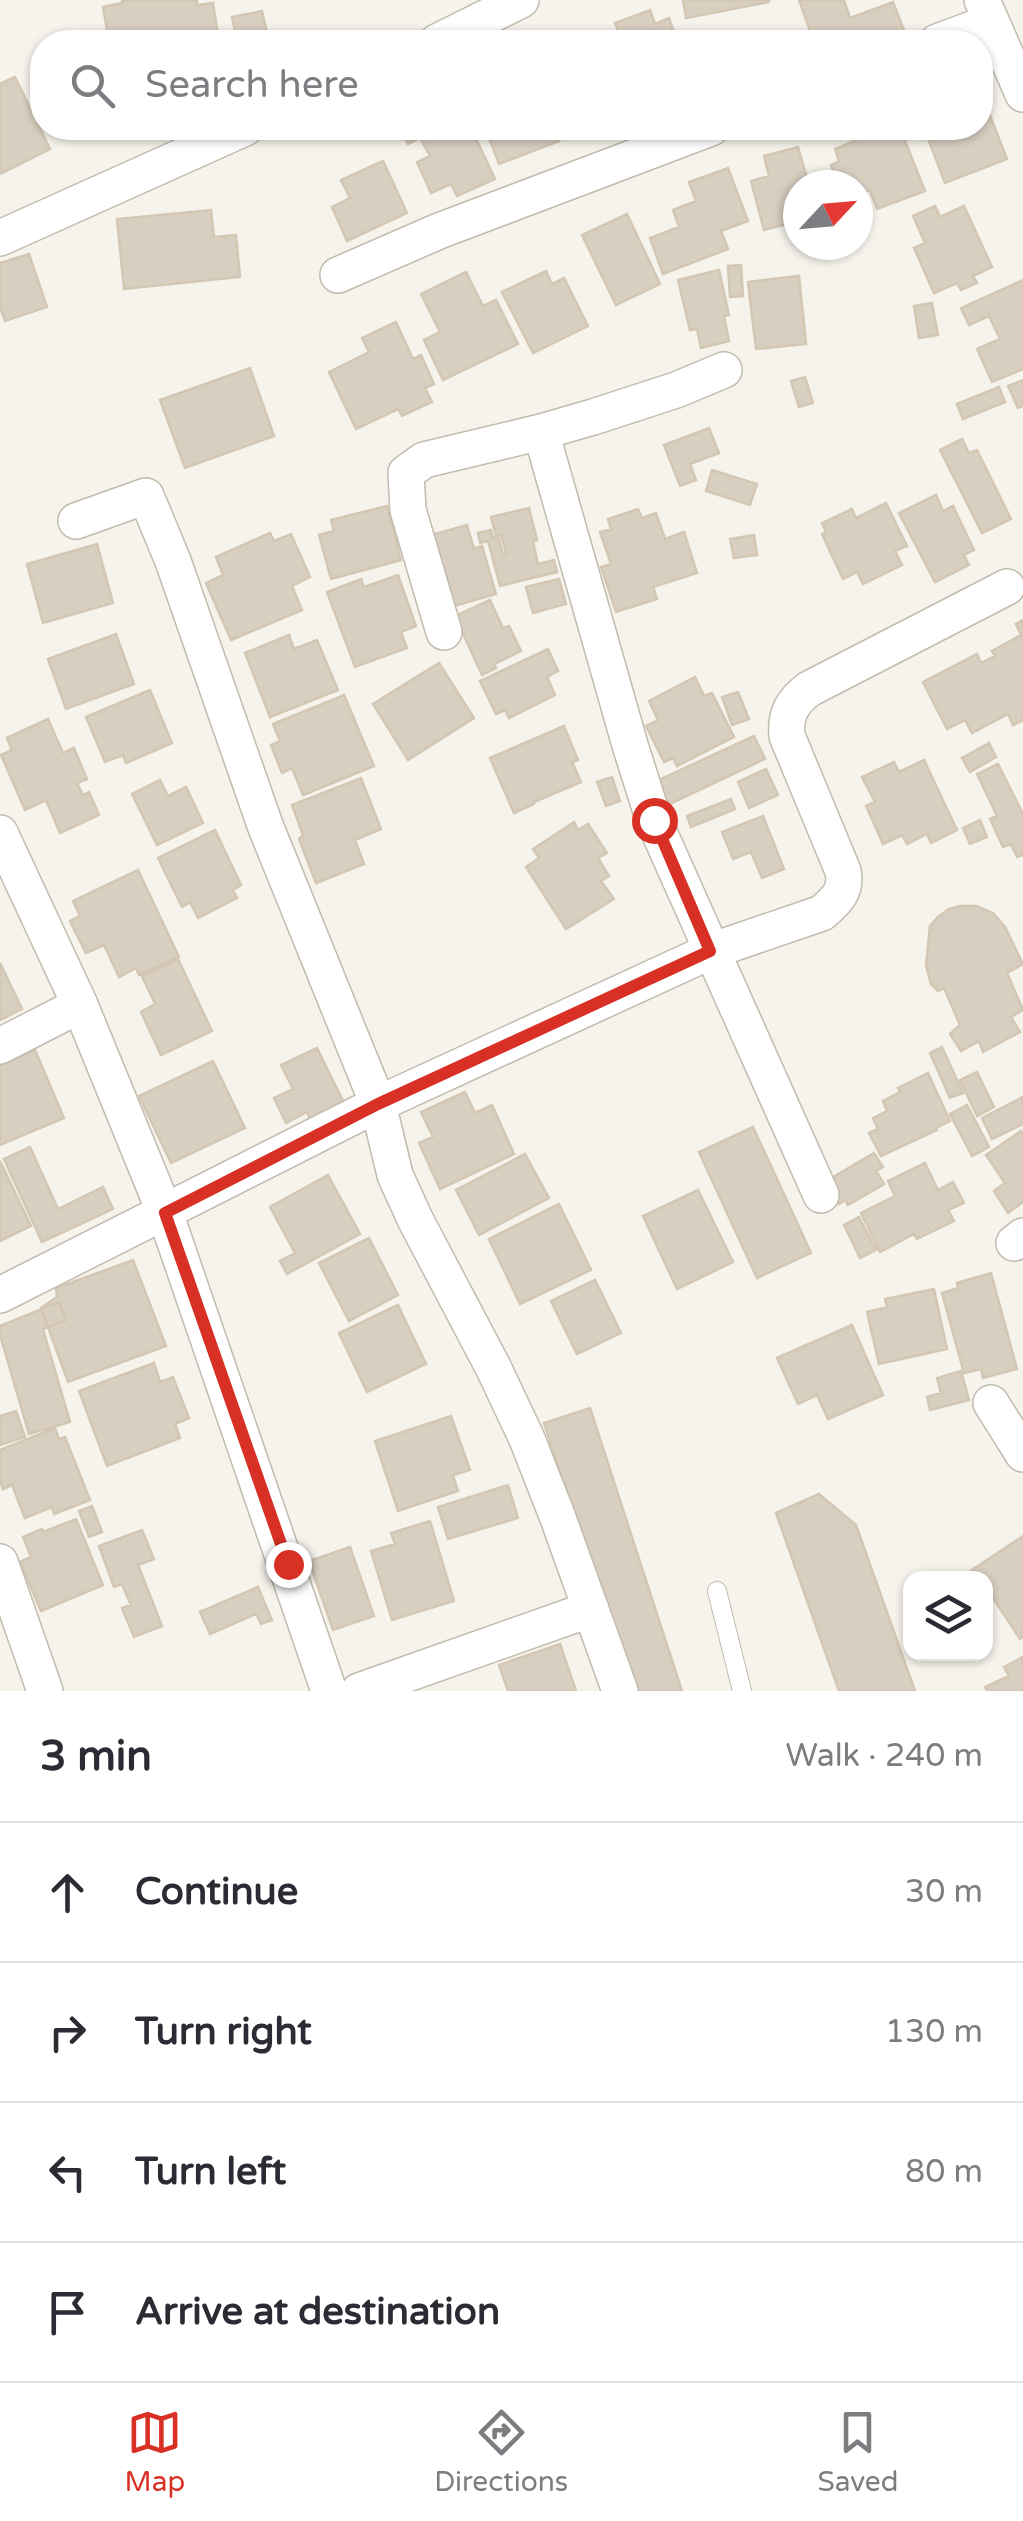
<!DOCTYPE html>
<meta charset="utf-8">
<style>
body{margin:0;font-family:"Varela Round",sans-serif;background:#f7f7f7;color:#2b2b33}
.controls{position:absolute;right:30px;bottom:30px;display:grid;overflow:hidden;border-radius:20px;box-shadow:0 2px 8px #0004}
.controls button{width:90px;height:90px;display:grid;place-items:center;padding:0;border:0;border-bottom:2px solid #e1e1e2;background:#fff;color:#2b2b33;font:50px sans-serif}
.compass{position:absolute;left:783px;top:170px;width:90px;height:90px;border-radius:50%;background:#fff;box-shadow:0 2px 8px #0004;rotate:64deg}
.stop{position:absolute;width:30px;height:30px;margin:-22px;border:8px solid #d93025;border-radius:50%;background:#fff}
.stop.end{background:#d93025;border-color:#fff;box-shadow:0 2px 10px #0008}
.list{margin:0;padding:0;list-style:none}
h2{display:flex;justify-content:space-between;align-items:center;height:130px;margin:0;padding:0 40px;font-size:42px}
h2 small{font-size:32px;font-weight:400;color:#7c7c81}
.list li{display:grid;grid-template-columns:65px 1fr auto;gap:30px;align-items:center;box-sizing:border-box;height:140px;padding:0 40px;border-top:2px solid #e1e1e2}
.list b{display:block;font-size:38px;white-space:nowrap}
.list em{font-size:32px;font-style:normal;color:#7c7c81}
.icon{flex:none;width:55px;height:55px;fill:none;stroke:currentColor;stroke-width:2;stroke-linecap:round;stroke-linejoin:round}
.map{position:relative;flex:none;width:1023px;height:1691px;overflow:hidden}
.search{position:absolute;background:#fff;box-shadow:0 2px 8px #0004;left:30px;right:30px;top:30px;height:110px;display:flex;align-items:center;gap:25px;box-sizing:border-box;padding:0 35px;border-radius:40px;color:#7c7c81;font-size:38px}
.sheet{height:690px;background:#fff}
nav{display:flex;justify-content:space-around;align-items:center;box-sizing:border-box;height:140px;border-top:2px solid #e1e1e2;background:#fff;font-size:28px;color:#7c7c81}
nav a{display:grid;justify-items:center;gap:5px}
nav .on{color:#d93025}
.map>svg:first-child{display:block}
.building{fill:#d8cfc1;stroke:#d3c7b4;stroke-width:2.5}
.lines{fill:none;stroke-linecap:round;stroke-linejoin:round}
.service-casing{stroke:#c2bbae;stroke-width:20}
.minor-casing{stroke:#c2bbae;stroke-width:38}
.service{stroke:#fff;stroke-width:18}
.minor{stroke:#fff;stroke-width:35}
.route{stroke:#d93025;stroke-width:12}
</style>
<div class="map">
<svg width="1023" height="1691" viewBox="0 0 1023 1691">
<rect width="100%" height="100%" fill="#f6f3ec"/>
<path class="building" d="M122 0H197V5L213 3 219 42H109L103 7 122 3Z
M683 0H769V2L686 18Z
M799 0H844L850 18 893 2 905 33 879 42H814Z
M650 10 655 24 669 18 677 42H601L600 40 619 33 615 23Z
M262 11 269 42H237L232 17Z
M15 77 50 149 0 174V84Z
M984 100 1007 159 945 183 924 128H980V101Z
M400 128H471L495 179 457 196 451 184 431 193 417 162 430 156 420 138 408 144Z
M485 128H553L559 141 499 164Z
M852 128H900L925 191 877 209 870 190 858 194V185H839L831 165 839 161 835 149 857 140Z
M798 147 809 185H798V221L764 230 751 181 769 176 764 156Z
M383 161 407 213 347 241 332 207 350 198 341 180Z
M728 168 748 221 721 231 728 249 663 274 650 238 679 227 673 210 696 201 689 182Z
M935 206 940 217 964 206 992 267 973 276 977 283 961 290 957 283 934 293 914 248 925 243 913 216Z
M211 210 214 237 236 235 240 277 124 289 117 219Z
M627 214 660 284 616 305 582 235Z
M29 254 47 307 5 321 0 307V263Z
M741 265 743 296 730 297 728 266Z
M719 270 729 315 724 316 729 341 701 348 697 329 690 330 678 280Z
M546 271 552 284 564 278 588 326 533 353 502 292Z
M466 272 483 306 496 300 518 344 443 380 424 340 440 332 421 294Z
M799 276 806 344 756 349 748 282Z
M1023 280V369L992 382 977 349 1000 339 989 316 969 325 961 308Z
M932 303 938 335 919 338 914 306Z
M396 322 413 359 421 355 434 384 425 388 432 402 402 416 398 409 356 429 329 372 369 352 362 338Z
M250 368 274 436 185 468 160 400Z
M805 377 813 403 799 407 791 381Z
M1023 380V406L1018 408 1008 386Z
M999 387 1005 402 963 419 957 404Z
M709 428 719 453 690 464 696 480 680 486 664 445Z
M962 439 969 453 977 450 1011 519 982 533 940 450Z
M712 470 757 484 750 505 706 491Z
M936 495 943 511 953 506 974 550 964 555 969 565 935 582 899 513Z
M886 503 907 546 895 551 902 565 863 584 857 572 843 579 822 534 826 532 822 523 852 509 856 518Z
M387 506 401 560 331 579 319 535 334 531 331 520Z
M529 508 537 540 533 541 538 564 554 560 557 572 500 586 488 541 480 543 478 533 491 530 493 538 498 536 503 555 506 554 501 535 496 536 491 517Z
M638 509 642 518 656 513 665 539 684 532 697 573 653 587 657 599 616 612 601 567 611 564 600 532 611 529 608 519Z
M467 525 474 549 482 546 496 594 451 607 424 537Z
M270 533 274 541 291 534 310 577 292 586 302 610 231 640 206 583 223 575 216 557Z
M754 535 757 555 734 558 730 539Z
M97 544 113 603 43 623 27 564Z
M398 575 416 626 401 632 407 648 355 667 327 592 361 579 364 587Z
M559 579 566 604 533 613 526 587Z
M490 600 503 628 509 626 521 651 494 664 496 668 482 675 455 616Z
M1023 620V720L1013 725 1008 714 972 733 965 720 947 729 923 682 977 654 981 663 995 656 992 651 1021 635 1016 624Z
M116 634 134 684 66 709 48 659Z
M289 635 294 649 317 640 338 690 270 717 245 653Z
M548 649 558 671 547 677 555 695 509 718 505 710 496 714 480 681Z
M439 663 474 718 408 760 373 704Z
M695 677 704 696 712 693 734 737 677 766 673 758 664 762 646 726 658 720 649 701Z
M150 690 172 743 126 763 123 755 105 762 86 717Z
M738 692 749 719 732 725 722 697Z
M344 695 374 766 303 795 292 768 282 773 271 745 280 741 273 724Z
M48 719 63 753 74 748 87 779 77 783 83 795 89 792 99 815 60 833 46 800 25 810 1 755 12 750 7 738Z
M564 726 578 760 572 762 581 782 534 802V804L514 813 490 758Z
M754 736 765 759 659 809 648 785Z
M989 743 996 757 970 772 962 758Z
M924 760 957 830 931 843 927 834 907 844 902 835 883 844 866 806 875 802 862 777 894 762 899 772Z
M998 764 1023 814V855L1017 857 1011 844 1003 847 990 819 997 816 977 774Z
M766 769 778 795 749 808 738 782Z
M612 777 620 801 606 806 597 782Z
M361 778 381 829 355 840 364 864 316 883 299 839 303 835 292 805Z
M160 780 168 796 186 787 203 823 157 845 132 794Z
M731 799 735 809 691 827 687 816Z
M763 816 784 869 762 878 751 852 733 859 722 832Z
M980 820 987 837 970 844 963 828Z
M574 822 578 830 588 824 607 853 598 858 609 876 601 881 614 899 566 929 526 867 539 858 533 849Z
M215 830 241 885 233 890 237 898 198 918 190 902 182 907 158 858Z
M138 870 179 957 139 975 136 968 119 977 104 945 86 953 70 921 80 916 73 901Z
M960 906H976L993 913 1005 927 1023 964 1007 973 1023 1010 1011 1017 1020 1032 983 1052 979 1041 961 1051 950 1034 960 1025 944 988 938 991 931 984 926 966 930 926 938 917 949 909Z
M178 959 212 1031 161 1055 141 1012 155 1004 142 976Z
M0 963 22 1009 0 1020Z
M942 1047 963 1093 950 1098 930 1053Z
M317 1048 344 1103 310 1120 307 1112 286 1123 274 1098 293 1089 281 1065Z
M35 1050 64 1118 0 1145V1065Z
M213 1061 245 1128 171 1163 139 1096Z
M977 1072 994 1107 977 1116 960 1080Z
M928 1073 950 1121 936 1128 937 1130 881 1156 869 1133 878 1129 873 1118 887 1111 883 1101 900 1092 898 1088Z
M465 1092 475 1113 492 1105 514 1154 440 1189 419 1143 433 1137 421 1112Z
M1023 1097V1124L992 1139 982 1118Z
M967 1105 989 1147 972 1156 950 1114Z
M753 1127 811 1253 757 1278 699 1152Z
M1021 1131 1023 1134V1202L1008 1213 994 1191 1005 1183 986 1155Z
M30 1147 58 1209 103 1187 113 1209 42 1242 4 1159Z
M874 1153 883 1167 876 1171 884 1184 848 1205 845 1200 839 1204 825 1182Z
M525 1154 549 1198 479 1235 456 1190Z
M0 1161 31 1226 0 1241Z
M925 1163 938 1190 953 1182 964 1203 948 1210 954 1221 917 1239 914 1234 880 1252 861 1213 895 1196 888 1181Z
M328 1175 360 1234 287 1274 280 1261 295 1253 270 1207Z
M698 1190 733 1262 677 1289 643 1216Z
M559 1204 591 1270 520 1304 489 1239Z
M859 1217 876 1250 860 1258 844 1225Z
M369 1238 398 1295 349 1321 319 1263Z
M133 1260 166 1346 68 1382 41 1308 57 1297 56 1288Z
M991 1273 1017 1369 983 1378 981 1369 964 1373 942 1293 958 1288 957 1283Z
M595 1280 621 1333 577 1354 551 1301Z
M934 1289 947 1349 879 1364 867 1312 887 1307 885 1299Z
M59 1302 66 1320 43 1329 70 1422 29 1434 0 1335V1326Z
M398 1305 426 1364 367 1392 339 1333Z
M852 1325 883 1395 828 1419 817 1395 798 1404 777 1358Z
M154 1363 160 1382 173 1377 189 1418 175 1424 180 1438 107 1466 79 1391Z
M961 1371 969 1400 930 1410 927 1397 941 1393 937 1378Z
M590 1408 682 1691H632L544 1423Z
M16 1411 25 1437 0 1445V1416Z
M451 1416 470 1470 453 1475 458 1491 398 1511 375 1441Z
M55 1428 59 1439 65 1437 90 1500 54 1514 52 1507 25 1518 12 1485 3 1489 0 1481V1450Z
M508 1485 518 1518 448 1539 438 1507Z
M819 1494 856 1525 915 1691H839L776 1513Z
M92 1506 102 1532 89 1537 79 1511Z
M76 1519 103 1585 41 1611 20 1562 31 1557 23 1537 42 1529 43 1532Z
M430 1521 454 1601 392 1620 371 1551 395 1544 391 1533Z
M142 1530 154 1559 138 1565 162 1626 134 1637 122 1608 131 1605 122 1584 114 1587 99 1546Z
M1023 1536V1637L1020 1639 993 1598 986 1603V1578H960Z
M350 1547 374 1616 333 1630 309 1561Z
M258 1587 272 1620 261 1624 256 1614 210 1634 200 1612Z
M560 1644 576 1691H508L499 1665Z
M1023 1657V1691H987L985 1687 1009 1676 1004 1667Z"/>
<g class="lines">
<defs>
<path id="service" d="M717 1591 742 1691"/>
<path id="minor" d="M982 0 1023 94
M437 42 521 0
M937 42 991 22
M0 238 245 128
M338 275 439 231 711 128
M541 432 630 745 654 821 821 1195
M76 521 146 496 173 561 265 825 378 1104 395 1175 415 1219 494 1369 527 1439 558 1518 620 1691
M444 632 408 510 406 473 424 460 541 432 593 417 676 390 724 370
M0 833 80 1005 165 1213 329 1691
M0 1046 80 1005
M1014 1243 1023 1236
M0 1295 378 1104 711 951 822 913C837 900 847 891 843 871L787 736C785 714 792 702 809 689L1007 587
M991 1403 1023 1454
M0 1562 45 1691
M359 1691 591 1609"/>
</defs>
<use href="#service" class="service-casing"/>
<use href="#minor" class="minor-casing"/>
<use href="#service" class="service"/>
<use href="#minor" class="minor"/>
</g>
<g class="lines">
<path class="route" d="M288 1564 165 1213 378 1104 710 951 654 820"/>
</g>
</svg>
<div class="controls">
<button><svg class="icon" aria-label="layers" viewBox="0 0 24 24"><path d="M12 4l9 5-9 5-9-5zM3 14l9 5 9-5"/></svg></button>
</div>
<svg class="compass" viewBox="-18 -18 36 36"><path d="M0-13l5 13h-10z" fill="#e53935"/><path d="M0 13l5-13h-10z" fill="#7c7c81"/></svg>
<div class="stop" style="left:654px;top:820px"></div>
<div class="stop end" style="left:288px;top:1564px"></div>
<div class="search"><svg class="icon" aria-label="search" viewBox="0 0 24 24"><circle cx="10" cy="10" r="6"/><path d="M15 15l6 6"/></svg>Search here</div>
</div>
<section class="sheet">
<h2>3 min<small>Walk · 240 m</small></h2>
<ul class="list">
<li><svg class="icon" aria-label="ahead" viewBox="0 0 24 24"><path d="M12 20V5M6 11l6-6 6 6"/></svg><div><b>Continue</b></div><em>30 m</em></li>
<li><svg class="icon" aria-label="right" viewBox="0 0 24 24"><path d="M7 20v-9h11M14 6l5 5-5 5"/></svg><div><b>Turn right</b></div><em>130 m</em></li>
<li><svg class="icon" aria-label="left" viewBox="0 0 24 24"><path d="M17 20v-9H6M10 6l-5 5 5 5"/></svg><div><b>Turn left</b></div><em>80 m</em></li>
<li><svg class="icon" aria-label="arrive" viewBox="0 0 24 24"><path d="M6 21V4h12l-3 4 3 4H6"/></svg><div><b>Arrive at destination</b></div></li>
</ul>
</section>
<nav>
<a class="on"><svg class="icon" aria-label="map" viewBox="0 0 24 24"><path d="M3 6l6-2 6 2 6-2v14l-6 2-6-2-6 2zM9 4v14M15 6v14"/></svg>Map</a>
<a><svg class="icon" aria-label="directions" viewBox="0 0 24 24"><path d="M12 3l9 9-9 9-9-9zM9 14v-3h6M13 9l2 2-2 2"/></svg>Directions</a>
<a><svg class="icon" aria-label="saved" viewBox="0 0 24 24"><path d="M7 4h10v16l-5-4-5 4z"/></svg>Saved</a>
</nav>
